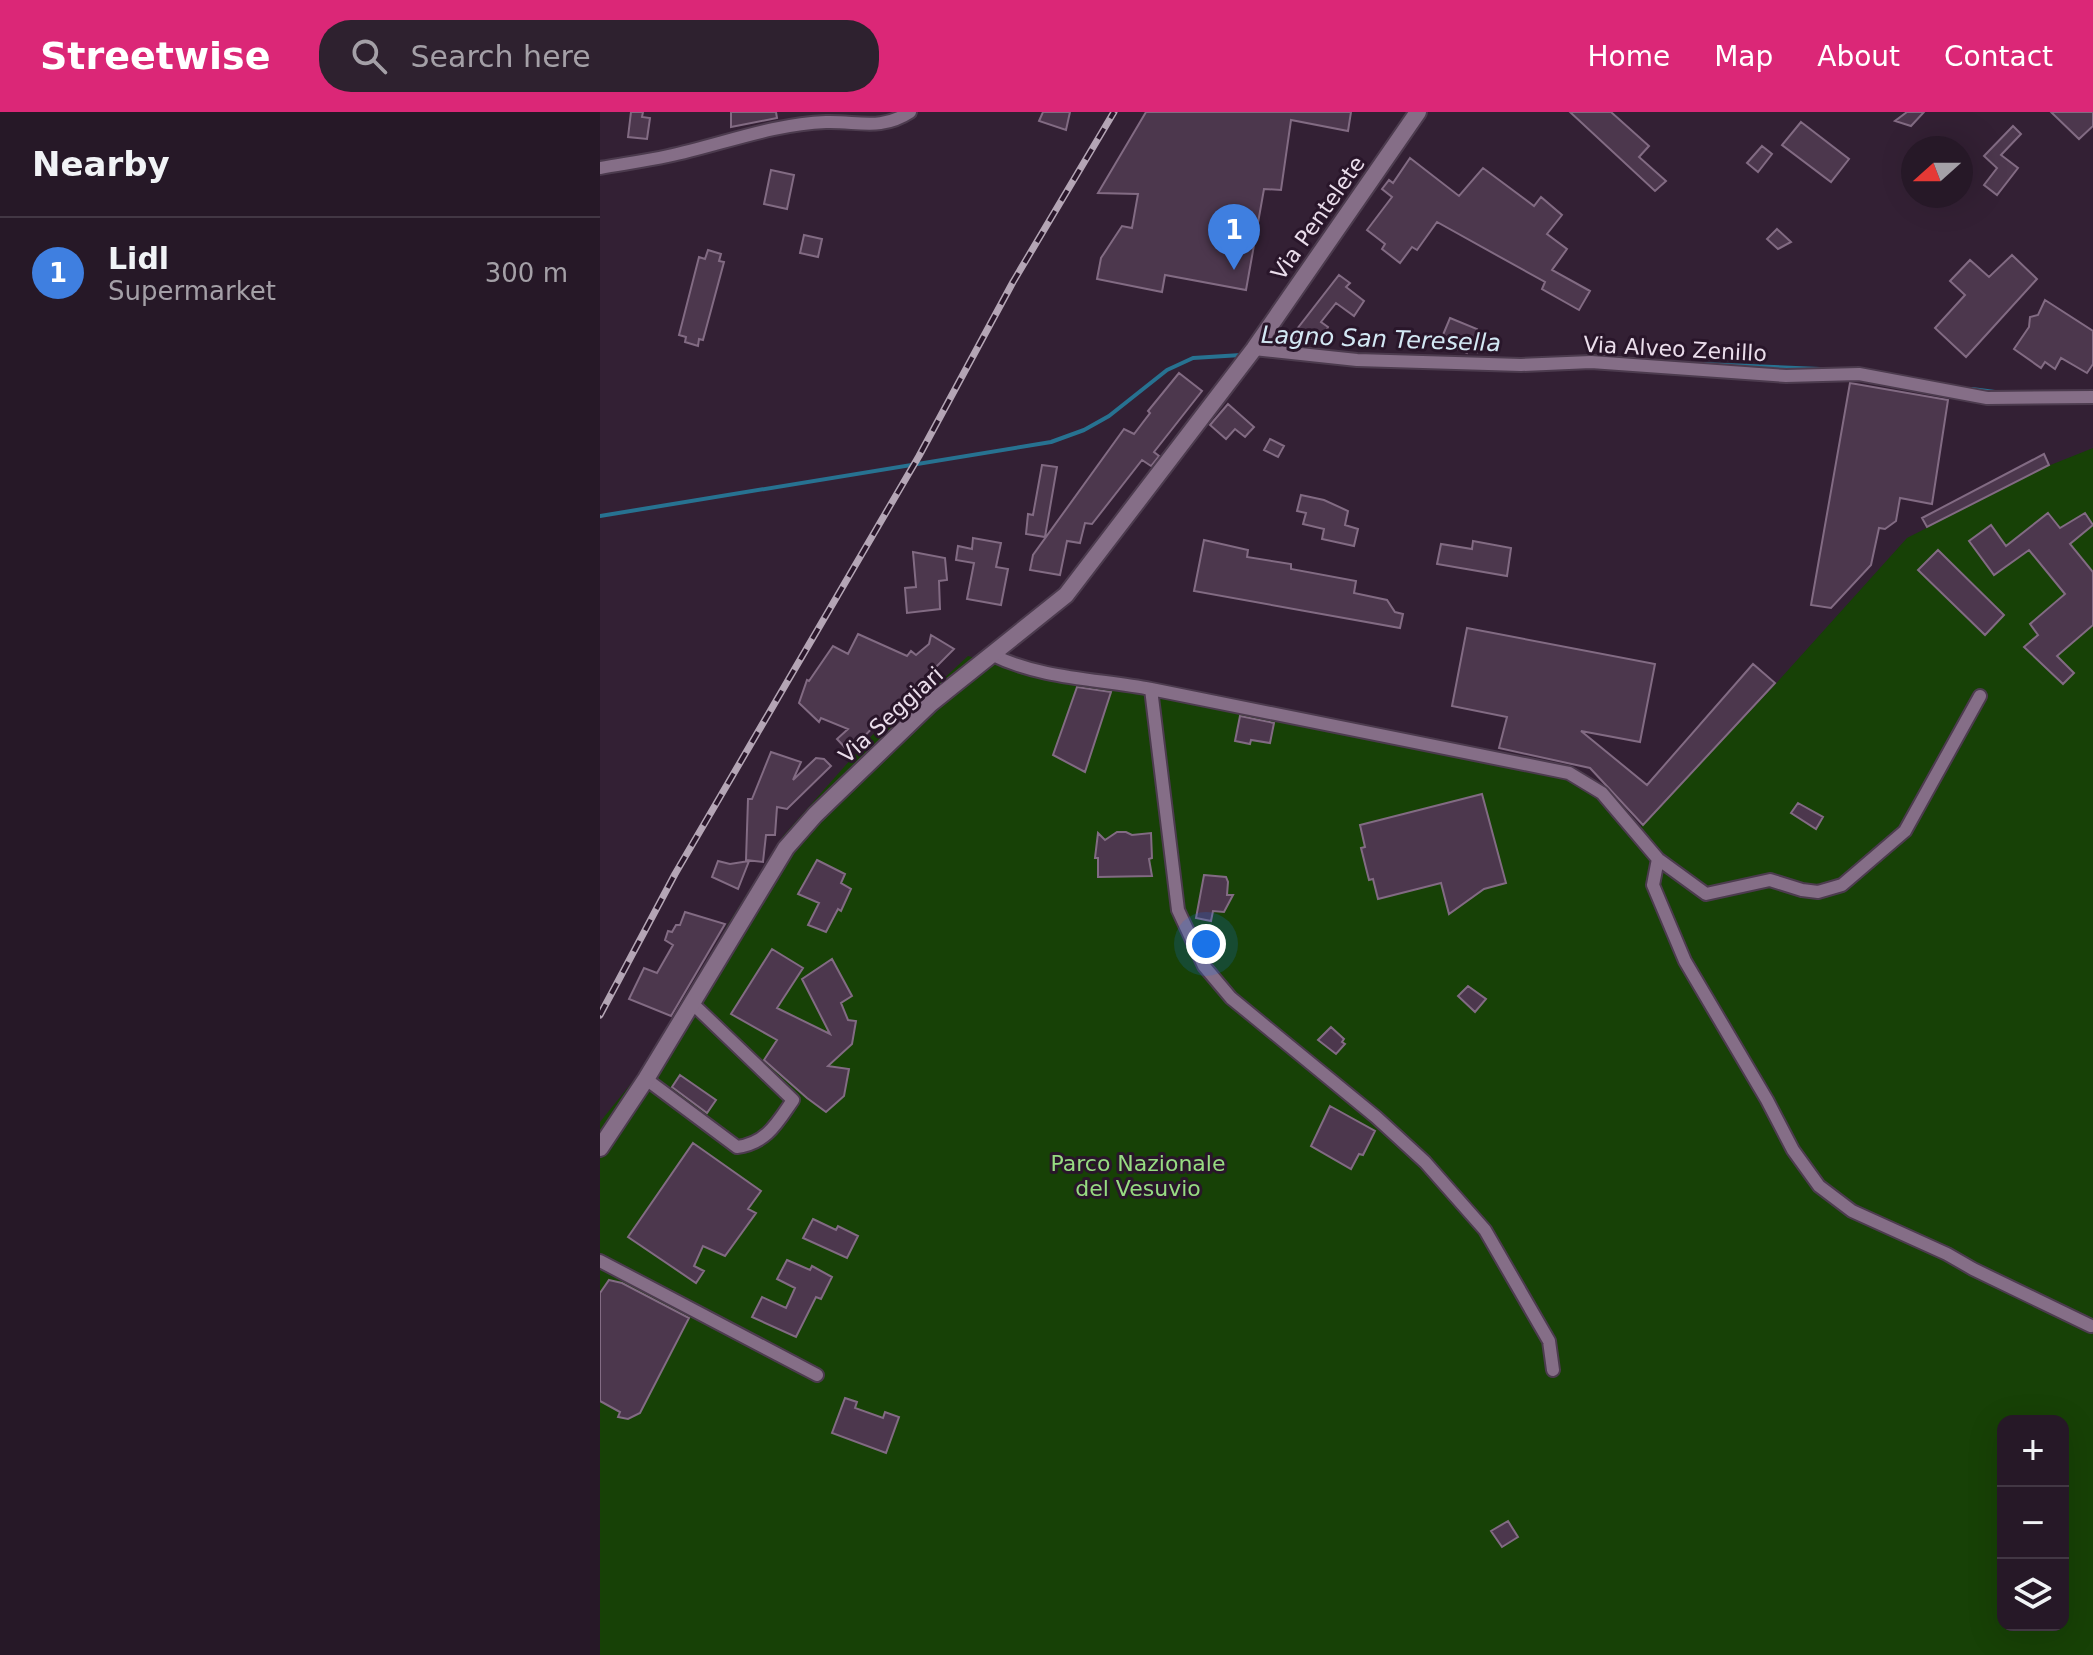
<!DOCTYPE html>
<meta charset="utf-8">
<style>
body{margin:0;font-family:"DejaVu Sans",sans-serif;background:#2e212f;color:#f1f3f6}
.controls{position:absolute;right:24px;bottom:24px;display:grid;overflow:hidden;border-radius:16px;box-shadow:0 8px 32px #0002}
.controls button{width:72px;height:72px;display:grid;place-items:center;padding:0;border:0;border-bottom:2px solid #423744;background:#261827;color:#f1f3f6;font:40px sans-serif}
.compass{position:absolute;left:1301px;top:24px;width:72px;height:72px;border-radius:50%;background:#261827;box-shadow:0 8px 32px #0002;rotate:249deg}
.you{position:absolute;left:606px;top:832px;width:28px;height:28px;margin:-20px;border:6px solid #fff;border-radius:50%;background:#1a73e8;box-shadow:0 0 0 12px #1a73e833}
.badge{display:grid;place-items:center;width:52px;height:52px;border-radius:50%;background:#db2777;color:#fff;font-size:26px;font-weight:700}
.pin{position:absolute;translate:-50% -66px;filter:drop-shadow(0 2px 4px #0008)}
.pin::after{content:'';position:absolute;top:42px;width:28px;height:24px;background:inherit;clip-path:polygon(0 0,100% 0,50% 100%)}
.list{margin:0;padding:0;list-style:none}
h2{display:flex;justify-content:space-between;align-items:center;height:104px;margin:0;padding:0 32px;font-size:34px}
h2 small{font-size:26px;font-weight:400;color:#a4a0a7}
.list li{display:grid;grid-template-columns:52px 1fr auto;gap:24px;align-items:center;box-sizing:border-box;height:112px;padding:0 32px;border-top:2px solid #423744}
.list b{display:block;font-size:30px;white-space:nowrap}
.list p{margin:0;font-size:26px;white-space:nowrap;color:#a4a0a7}
.list em{font-size:26px;font-style:normal;color:#a4a0a7}
.icon{flex:none;width:44px;height:44px;fill:none;stroke:currentColor;stroke-width:2;stroke-linecap:round;stroke-linejoin:round}
.map{position:relative;flex:none;width:1493px;height:1543px;overflow:hidden}
header{display:flex;align-items:center;gap:48px;box-sizing:border-box;height:112px;padding:0 40px;background:#db2777;color:#fff}
header strong{font-size:38px}
nav{display:flex;gap:44px;margin-inline-start:auto;font-size:28px}
.search{width:560px;height:72px;background:#2e212f;display:flex;align-items:center;gap:20px;box-sizing:border-box;padding:0 28px;border-radius:32px;color:#a4a0a7;font-size:30px}
main{display:flex}
aside{flex:1;background:#261827}
.map>svg:first-child{display:block}
.green{fill:#174106;fill-rule:evenodd}
.lines{fill:none;stroke-linecap:round;stroke-linejoin:round}
.stream{stroke:#277291;stroke-width:4}
.building{fill:#4c374d;stroke:#826b83;stroke-width:2}
.minor-casing{stroke:#4c3b4e;stroke-width:16}
.secondary-casing{stroke:#4c3b4e;stroke-width:20}
.minor{stroke:#856e87;stroke-width:12}
.secondary{stroke:#856e87;stroke-width:16}
.rail-casing{stroke:#b4a5b5;stroke-width:7}
.rail{stroke:#29162a;stroke-width:4;stroke-dasharray:12;stroke-linecap:butt}
.labels{text-anchor:middle;dominant-baseline:central;stroke-width:6;stroke-linejoin:round;paint-order:stroke}
.street-label{font-size:22px;fill:#eaddeb;stroke:#29162a}
.park-label{font-size:22px;fill:#97dc82;stroke:#29162a}
.water-label{font-size:24px;font-style:italic;fill:#d3e8f4;stroke:#29162a}
</style>
<header>
<strong>Streetwise</strong>
<div class="search"><svg class="icon" aria-label="search" viewBox="0 0 24 24"><circle cx="10" cy="10" r="6"/><path d="M15 15l6 6"/></svg>Search here</div>
<nav><a>Home</a><a>Map</a><a>About</a><a>Contact</a></nav>
</header>
<main>
<aside>
<h2>Nearby<small></small></h2>
<ul class="list">
<li><span class="badge" style="background:#3f7fe0">1</span><div><b>Lidl</b><p>Supermarket</p></div><em>300 m</em></li>
</ul>
</aside>
<div class="map">
<svg width="1493" height="1543" viewBox="0 0 1493 1543">
<rect width="100%" height="100%" fill="#332034"/>
<path class="green" d="M1493 336V1543H0V1010L42 958 77 908 128 812 183 724 283 611 292 615 368 544 433 563 555 579 987 665 1036 719 1172 576 1307 426 1448 354ZM1403 1309H1463V1513H1403Z"/>
<g class="lines">
<path class="stream" d="M905 247H929
M1101 252 1220 257
M1372 277 1395 280
M0 404 451 330 484 318 509 304 567 258 593 246 641 243"/>
</g>
<path class="building" d="M31 0H43L42 5 50 6 47 27 28 25Z
M131 0H176L177 6 131 15Z
M443 0H470L466 18 439 9Z
M546 0H751L748 19 691 8 681 78 664 77 646 178 565 163 562 180 497 167 501 146 522 114 532 116 538 82 498 81Z
M970 0H1011L1049 34 1039 45 1066 69 1055 79Z
M1307 0H1324L1311 14 1295 9Z
M1451 0H1493V14L1479 27Z
M1201 10 1249 47 1231 70 1182 33Z
M1413 14 1421 22 1401 43 1418 56 1397 83 1384 73 1397 56 1384 44Z
M1162 34 1172 42 1158 60 1147 51Z
M810 46 859 84 883 56 934 94 941 85 962 103 947 122 967 137 952 158 990 179 979 198 942 177 945 170 837 110 817 138 812 135 800 151 782 137 785 132 767 118 792 85 782 77 789 68 793 71Z
M171 58 194 63 187 97 164 92Z
M1177 117 1191 130 1178 137 1167 127Z
M204 123 222 127 218 145 200 141Z
M108 138 121 142 119 149 124 150 103 228 99 227 98 234 85 230 86 225 79 223 99 145 105 147Z
M1412 143 1437 167 1366 245 1335 216 1365 183 1350 169 1370 148 1389 165Z
M739 163 750 171 746 175 764 189 754 204 736 191 721 210 728 215 722 227 690 226Z
M1445 188 1493 219V252L1487 261 1461 246 1455 257 1445 250 1441 256 1414 237 1429 215 1430 205 1438 203Z
M850 206 877 217 876 223 883 226 877 240 870 236 867 241 840 230Z
M579 261 602 279 554 340 559 344 551 354 542 348 492 412 485 411 480 431 467 429 460 463 430 458 433 443 524 317 534 322 550 301 548 299Z
M1250 271 1348 288 1332 392 1300 386 1296 409 1285 417 1279 416 1271 453 1231 496 1211 493Z
M628 292 654 315 645 325 635 317 626 327 610 313Z
M670 327 684 334 678 345 664 338Z
M1444 342 1449 353 1327 415 1322 406Z
M442 353 457 355 445 425 426 422 428 402 433 403Z
M701 383 724 388 748 399 745 413 758 417 754 434 722 427 724 417 703 412 706 401 697 399Z
M1448 401 1460 416 1485 401 1493 413 1470 432 1493 460V513L1457 544 1474 561 1463 572 1424 535 1438 523 1430 512 1465 482 1429 438 1394 463 1369 429 1391 413 1406 434Z
M373 426 401 431 396 455 408 457 401 493 367 487 374 451 356 448 358 434 372 437Z
M604 428 648 438 647 445 691 452V457L756 469 754 481 787 488 795 500 803 502 800 516 594 479Z
M873 429 911 436 907 464 837 452 841 432 872 437Z
M1338 438 1404 503 1385 523 1318 458Z
M313 440 345 446 347 468 339 469 340 497 307 501 305 476 316 475Z
M867 516 1055 552 1040 630 981 619 1047 673 1153 552 1175 571 1043 713 990 656 899 636 907 605 852 594Z
M258 522 307 544 311 539 316 543 329 532 331 523 354 537 295 596 301 599 290 610 283 605 249 640 237 627 248 617 221 606 219 610 199 591 207 568 209 569 233 534 248 542Z
M477 575 511 580 485 660 453 643Z
M640 604 674 611 670 631 651 628 650 632 635 629Z
M171 640 201 650 193 668 216 646 224 647 231 654 187 697 177 695 175 723H166L163 750 146 748 148 687H152Z
M882 682 906 771 884 777 849 802 841 771 778 787 773 767 769 768 761 736 765 735 760 713Z
M1198 691 1223 705 1216 717 1191 701Z
M517 720H526L532 723 551 721 552 746 549 747 552 764 498 765V746H495L498 721 505 728Z
M217 748 245 762 241 771 251 777 241 799 238 797 226 820 208 813 219 791 198 782Z
M118 749 130 752 149 749 138 777 112 765Z
M604 763 626 765 628 770 627 783H633L624 800 613 799 611 809 596 806Z
M85 800 125 812 71 904 29 887 44 856 57 861 73 833 65 828 68 819 72 820 76 813H80Z
M172 837 203 856 177 896 230 922 202 867 232 847 252 884 241 891 248 908 256 909 252 932 228 954 249 957 244 984 226 1000 207 986 164 948 177 928 131 902Z
M868 874 886 887 875 900 858 884Z
M731 915 744 927 742 930 745 932 736 942 718 928Z
M80 963 116 988 107 1001 72 975Z
M730 994 775 1019 763 1043 759 1042 751 1057 711 1034Z
M93 1031 161 1079 148 1097 156 1101 125 1144 103 1134 94 1154 104 1159 96 1171 28 1125Z
M213 1107 236 1118 238 1114 258 1124 247 1146 203 1126Z
M187 1148 210 1158 212 1154 232 1165 221 1187 216 1185 196 1225 152 1205 162 1185 186 1196 195 1176 177 1167Z
M9 1168 22 1171 89 1206 40 1301 28 1307 18 1305 20 1300 0 1289V1181Z
M245 1286 257 1290 255 1296 283 1306 285 1300 299 1305 286 1341 232 1321Z
M908 1409 918 1425 902 1435 891 1419Z"/>
<g class="lines">
<defs>
<path id="minor" d="M0 56C22 52 45 49 68 44 120 33 172 12 226 10 258 9 281 19 310 0
M654 237 757 248 921 253 991 250 1186 264 1259 262 1387 286 1493 285
M393 543C441 567 499 567 551 577L969 661 1002 681 1058 747 1106 782 1170 768 1202 778 1218 780 1242 773 1305 719 1380 584
M551 577 578 798 604 854 631 886 776 1005 825 1050 885 1118 949 1229 953 1258
M1058 747 1053 773 1085 849 1167 988 1193 1038 1219 1074 1252 1099 1347 1142 1373 1157 1491 1214
M46 967 137 1035C167 1031 177 1011 193 988L92 891
M0 1149 217 1263"/>
<path id="secondary" d="M0 1036 46 967 186 736 215 703 330 592 466 483 654 237 818 0"/>
</defs>
<use href="#minor" class="minor-casing"/>
<use href="#secondary" class="secondary-casing"/>
<use href="#minor" class="minor"/>
<use href="#secondary" class="secondary"/>
<defs>
<path id="rail" d="M0 903 75 762 319 344 413 170 514 0"/>
</defs>
<use href="#rail" class="rail-casing"/>
<use href="#rail" class="rail"/>
</g>
<g class="labels">
<g class="street-label">
<text transform="translate(718 106) rotate(-55)">Via Pentelete</text>
<text transform="translate(1075 237) rotate(3)">Via Alveo Zenillo</text>
<text transform="translate(291 603) rotate(-42)">Via Seggiari</text>
</g>
<g class="park-label">
<text x="538" y="1051">Parco Nazionale<tspan x="538" dy="25">del Vesuvio</tspan></text>
</g>
<g class="water-label">
<text transform="translate(781 227) rotate(2)">Lagno San Teresella</text>
</g>
</g>
</svg>
<div class="controls">
<button>+</button>
<button>−</button>
<button><svg class="icon" aria-label="layers" viewBox="0 0 24 24"><path d="M12 4l9 5-9 5-9-5zM3 14l9 5 9-5"/></svg></button>
</div>
<svg class="compass" viewBox="-18 -18 36 36"><path d="M0-13l5 13h-10z" fill="#e53935"/><path d="M0 13l5-13h-10z" fill="#a4a0a7"/></svg>
<div class="you"></div>
<div class="pin badge" style="left:634px;top:158px;background:#3f7fe0">1</div>
</div>
</main>
